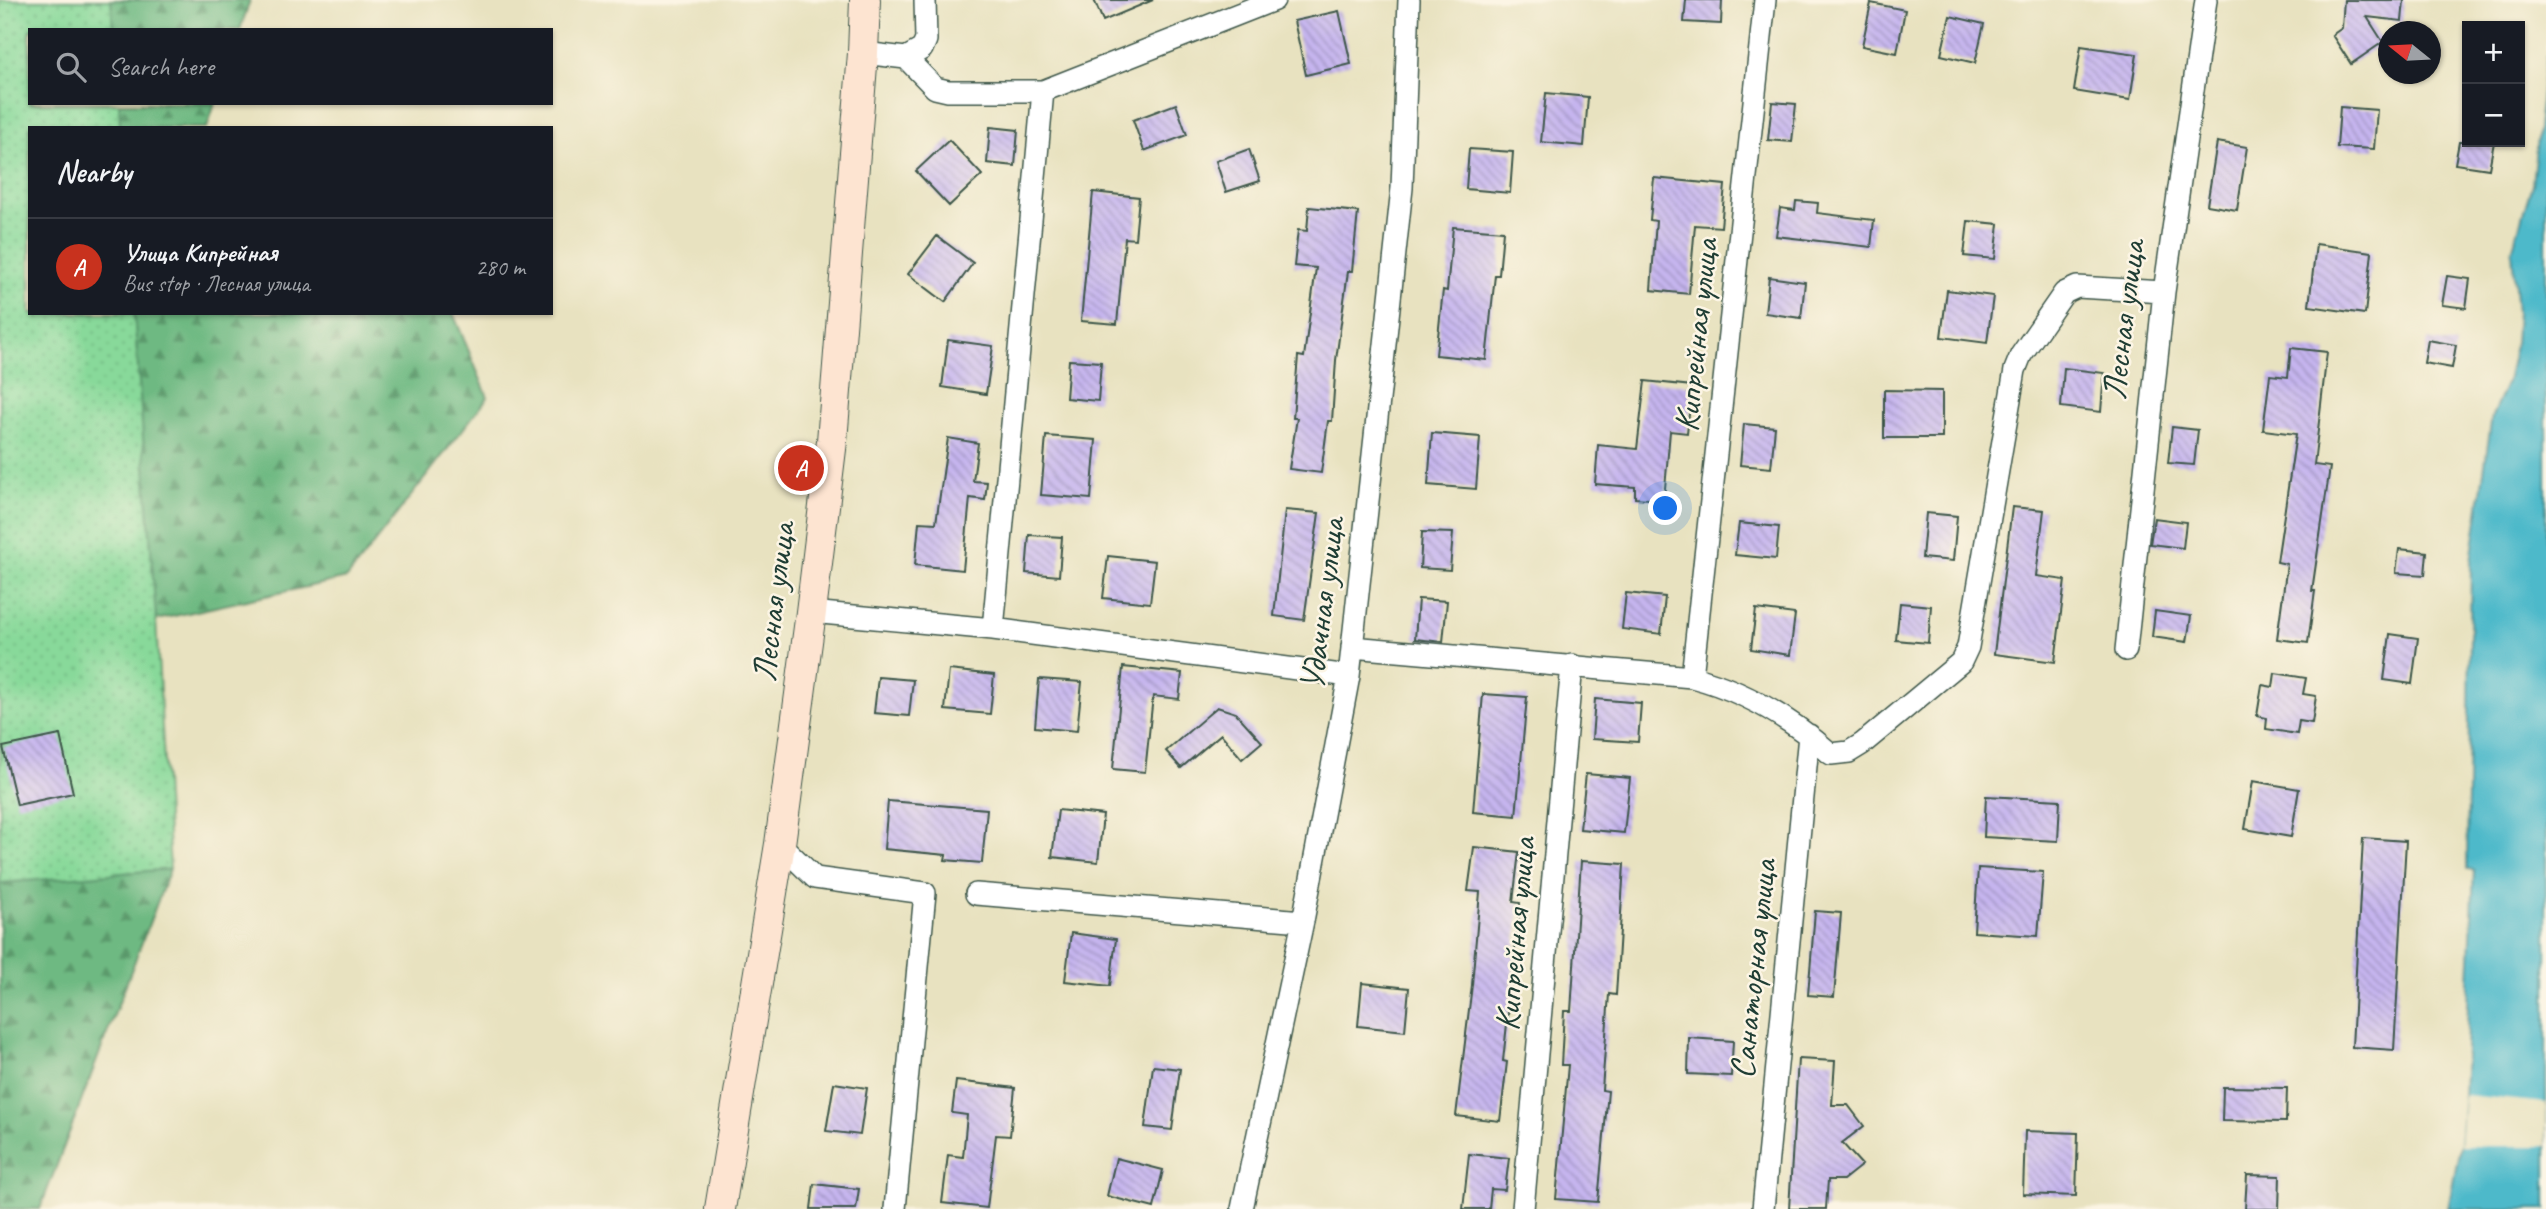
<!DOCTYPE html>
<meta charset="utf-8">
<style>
body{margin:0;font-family:Caveat,sans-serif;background:#20242c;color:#f1f3f6}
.controls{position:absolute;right:21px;top:21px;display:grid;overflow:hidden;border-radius:0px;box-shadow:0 2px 5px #0004}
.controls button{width:63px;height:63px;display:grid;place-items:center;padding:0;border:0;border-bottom:2px solid #363941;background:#171b24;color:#f1f3f6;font:35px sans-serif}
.compass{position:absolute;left:2378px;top:21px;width:63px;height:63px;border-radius:50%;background:#171b24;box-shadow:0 2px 5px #0004;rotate:288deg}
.you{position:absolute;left:1666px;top:509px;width:24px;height:24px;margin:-18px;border:5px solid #fff;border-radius:50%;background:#1a73e8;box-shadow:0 0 0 10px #1a73e833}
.badge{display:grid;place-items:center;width:46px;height:46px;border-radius:50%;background:#c8321e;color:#fff;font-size:23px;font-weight:700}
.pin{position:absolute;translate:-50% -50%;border:4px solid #fff;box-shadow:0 2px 7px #0006}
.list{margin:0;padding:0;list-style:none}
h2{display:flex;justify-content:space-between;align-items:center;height:91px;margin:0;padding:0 28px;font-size:30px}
h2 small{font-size:23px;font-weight:400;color:#9ea1a6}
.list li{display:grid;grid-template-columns:46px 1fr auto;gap:21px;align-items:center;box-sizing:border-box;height:98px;padding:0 28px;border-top:2px solid #363941}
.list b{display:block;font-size:26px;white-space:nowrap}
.list p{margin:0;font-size:23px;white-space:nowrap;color:#9ea1a6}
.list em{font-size:23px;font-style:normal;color:#9ea1a6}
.icon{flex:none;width:38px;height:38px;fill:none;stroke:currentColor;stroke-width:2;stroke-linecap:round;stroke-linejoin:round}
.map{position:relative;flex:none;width:2546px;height:1209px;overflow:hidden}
.search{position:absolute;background:#171b24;box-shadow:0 2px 5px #0004;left:28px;top:28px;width:525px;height:77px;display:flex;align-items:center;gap:18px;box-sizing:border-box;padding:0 24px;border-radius:0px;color:#9ea1a6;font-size:26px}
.panel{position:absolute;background:#171b24;box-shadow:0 2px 5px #0004;left:28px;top:126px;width:525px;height:189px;border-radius:0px}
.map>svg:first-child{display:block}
.forest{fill:url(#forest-firs);stroke:#467b5b;stroke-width:2}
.garden{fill:url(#garden-dots);stroke:#548b67;stroke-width:2}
.water{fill:#4eb9ca;stroke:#367b7f;stroke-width:2}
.pier{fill:#e8e2c0}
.building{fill:url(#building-back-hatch)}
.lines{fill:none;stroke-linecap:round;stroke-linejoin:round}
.minor-casing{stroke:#3d5649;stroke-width:24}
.secondary-casing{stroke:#3d5649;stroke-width:32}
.minor{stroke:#fff;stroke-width:21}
.secondary{stroke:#fde4d1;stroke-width:30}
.labels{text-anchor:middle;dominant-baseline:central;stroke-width:5;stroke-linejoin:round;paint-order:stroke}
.street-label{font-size:35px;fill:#1f3d34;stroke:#fcf5e5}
</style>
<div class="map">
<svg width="2546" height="1209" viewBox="0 0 2546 1209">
<defs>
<pattern id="forest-firs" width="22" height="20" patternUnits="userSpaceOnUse" patternTransform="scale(1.75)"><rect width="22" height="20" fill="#6eb982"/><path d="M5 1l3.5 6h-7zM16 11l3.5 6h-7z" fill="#5a986b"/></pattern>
<pattern id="garden-dots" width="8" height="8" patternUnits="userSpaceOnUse" patternTransform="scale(1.75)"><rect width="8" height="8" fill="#88d99a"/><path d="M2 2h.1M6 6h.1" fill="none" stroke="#75bb85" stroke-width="1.8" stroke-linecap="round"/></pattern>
<pattern id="building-back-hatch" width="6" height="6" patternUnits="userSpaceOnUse" patternTransform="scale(1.75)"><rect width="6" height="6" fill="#c6b5ef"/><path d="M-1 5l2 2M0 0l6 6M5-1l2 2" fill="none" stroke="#a094c2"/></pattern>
</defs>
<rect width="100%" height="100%" fill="#fcf5e5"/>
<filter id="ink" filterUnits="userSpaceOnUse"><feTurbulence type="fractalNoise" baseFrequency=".0143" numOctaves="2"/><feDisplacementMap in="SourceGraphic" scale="14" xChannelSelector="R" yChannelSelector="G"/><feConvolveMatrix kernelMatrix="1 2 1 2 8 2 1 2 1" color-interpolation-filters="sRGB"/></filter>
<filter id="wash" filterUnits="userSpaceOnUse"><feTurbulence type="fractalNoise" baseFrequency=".00686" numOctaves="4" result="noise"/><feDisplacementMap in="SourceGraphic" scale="28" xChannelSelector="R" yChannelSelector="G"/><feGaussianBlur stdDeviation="1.57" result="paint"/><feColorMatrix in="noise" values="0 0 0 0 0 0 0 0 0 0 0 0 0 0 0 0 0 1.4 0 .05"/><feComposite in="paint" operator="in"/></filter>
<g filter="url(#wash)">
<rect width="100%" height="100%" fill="#e8e2c0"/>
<path class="forest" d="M111 0H250L240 30H113Z
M119 103H215L207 128H120Z
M134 313H453L488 397 347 578 156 620Z
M170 869 40 1209H0V883Z"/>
<path class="garden" d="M0 0H111L113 30H30V103H119L120 128H30V313H134L156 620 170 869 0 883Z"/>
<path class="water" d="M2546 55V1209H2448L2460 1146 2464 1095 2474 870 2467 869 2471 561 2492 416 2507 382 2515 345 2517 312 2512 251 2532 184Z"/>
<path class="pier" d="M2464 1095 2546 1103V1146H2460Z"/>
<g id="blocks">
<path class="building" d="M1094 0H1153L1103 21Z
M1686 0H1722L1721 24 1684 22Z
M2344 0H2404L2402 21 2367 17 2383 42 2351 64 2332 35 2342 28Z
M1871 3 1905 10 1897 53 1862 46Z
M1339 11 1351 64 1306 75 1294 21Z
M1950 16 1984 24 1975 63 1941 55Z
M2081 46 2137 54 2130 100 2074 91Z
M1546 93 1588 97 1584 146 1541 142Z
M1772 102 1796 104 1792 142 1768 140Z
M1176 104 1187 135 1144 151 1133 120Z
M2340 107 2377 110 2374 149 2337 147Z
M990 127 1018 130 1015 166 987 163Z
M949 140 982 175 949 206 916 171Z
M2217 142 2247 147 2237 210 2207 205Z
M2459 142H2494L2489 169 2455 164Z
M1249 149 1260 181 1226 192 1216 161Z
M1469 149 1513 152 1510 193 1466 189Z
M1654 178 1725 185 1721 227 1695 225 1689 294 1651 290 1656 221 1650 220Z
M1093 192 1139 197 1135 239 1125 238 1117 324 1081 321Z
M1796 201 1818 203 1817 213 1874 220 1871 247 1776 236 1780 208 1795 210Z
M1309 207 1358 212 1352 271H1348L1336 360 1332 421H1328L1321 473 1289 469 1297 418H1293L1298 356 1304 357 1316 268 1294 266 1298 230 1307 231Z
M1968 221 1999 224 1995 259 1964 256Z
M1453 227 1503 231 1499 275H1495L1486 360 1436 355 1443 290 1447 291Z
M937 236 973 263 945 302 908 274Z
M2316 244 2372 252 2365 314 2309 306Z
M2447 276 2470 279 2466 308 2442 305Z
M1769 277 1805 282 1801 318 1765 313Z
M1947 290 1993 296 1987 343 1941 337Z
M948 340 993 346 986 394 942 387Z
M2428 340 2456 345 2452 368 2424 363Z
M2291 348 2327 352 2314 465 2330 467 2312 591H2315L2308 643 2277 639 2287 564 2277 562 2296 434 2263 430 2270 375 2288 377Z
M1069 360 1101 362 1098 401 1066 398Z
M2064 368 2104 373 2101 412 2061 407Z
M1645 381 1692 386 1687 433 1670 431 1664 500 1635 498V487L1595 484 1598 445 1637 449Z
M1884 390 1942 391V438H1884Z
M1744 424 1775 427 1771 468 1740 465Z
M2172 427 2198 430 2194 465 2168 463Z
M1432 433 1480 437 1476 489 1428 485Z
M1046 436 1096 440 1091 499 1041 495Z
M948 438 978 443 973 481 987 482 985 500 970 498 963 570 915 565 919 522 936 523Z
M2012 507 2044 510 2036 576 2065 580 2055 662 1994 654Z
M1285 510 1319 513 1304 620 1274 616Z
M1926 513 1957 516 1953 561 1922 558Z
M2154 518 2186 522 2183 548 2150 544Z
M1739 523 1779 527 1776 559 1735 555Z
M1422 532 1453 533 1450 570 1420 568Z
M1029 535 1062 537 1059 576 1026 573Z
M2399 549 2427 552 2425 575 2396 573Z
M1108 556 1155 561 1150 603 1103 598Z
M1626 593 1665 597 1661 634 1622 629Z
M1418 599 1447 601 1443 642 1415 639Z
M1900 603 1931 606 1928 643 1896 640Z
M1756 609 1795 614 1790 655 1751 649Z
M2155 611 2191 616 2187 642 2152 637Z
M2390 634 2418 638 2412 684 2384 680Z
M1123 667 1182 673 1179 699 1153 696 1145 772 1113 769Z
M949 670 994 675 990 714 945 710Z
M2275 673 2306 678 2303 694 2316 696 2312 723 2299 721 2297 734 2266 729 2267 718 2257 716 2262 685 2273 687Z
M878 677 913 680 909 716 874 713Z
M1039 679 1082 682 1077 731 1035 727Z
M1483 694 1527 697 1516 816 1473 812Z
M1595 699 1641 703 1638 742 1592 739Z
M1217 707 1236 713 1262 742 1242 759 1221 734 1181 768 1166 751Z
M60 735 73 793 17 805 3 747Z
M1586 774 1630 778 1624 833 1580 829Z
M2253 781 2299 789 2291 837 2245 829Z
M1986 796 2060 800 2058 841 1984 837Z
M888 801 987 809 982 863 945 860 946 855 884 849Z
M1058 810 1103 815 1098 862 1052 857Z
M2363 838 2406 841 2394 1050 2352 1047Z
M1474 847 1519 852 1513 902 1520 903 1503 1061 1507 1062 1500 1121 1456 1116 1472 985 1480 892 1468 891Z
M1581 861 1624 864 1616 995 1609 994 1602 1090 1608 1091 1598 1202 1556 1199 1568 1065H1561L1564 1011H1571Z
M1978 868 2043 872 2038 936 1974 932Z
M1815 911 1841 913 1834 997 1808 995Z
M1071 933 1116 939 1110 986 1065 981Z
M1362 983 1409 988 1405 1031 1358 1026Z
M1689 1038 1733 1041 1731 1076 1688 1074Z
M1798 1059 1835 1061 1832 1105H1848L1864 1126 1842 1143 1862 1165 1843 1180H1828L1826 1209H1789Z
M1153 1066 1180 1069 1172 1130 1145 1127Z
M956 1081 1015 1088 1010 1136 996 1135 987 1208 942 1203 948 1155 963 1157 967 1115 952 1113Z
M834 1083 867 1088 860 1135 826 1131Z
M2223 1087 2287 1088 2286 1122 2222 1121Z
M2025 1131 2078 1133 2076 1196 2023 1194Z
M1469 1154 1509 1158 1505 1190 1491 1189 1489 1209H1463Z
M1116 1158 1163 1170 1154 1208 1107 1196Z
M2247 1175 2280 1176 2279 1209H2245Z
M814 1184 859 1189 856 1209H811Z"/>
</g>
</g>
<g filter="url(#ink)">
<use href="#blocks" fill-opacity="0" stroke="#3d5649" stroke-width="2"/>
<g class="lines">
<defs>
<path id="minor" d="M863 53 906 58 935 88 948 91H1043L1274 0
M906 58 922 49 926 40 925 0
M811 612 993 629 1349 676
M993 629 1043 91
M1352 647 1692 677C1746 691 1790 718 1831 754L1849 752 1862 744 1961 662 1968 647 2015 370 2021 355 2064 293 2077 287 2164 292
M2126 650 2164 292 2206 0
M1692 677 1765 0
M780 844 815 878 925 893 895 1209
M976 894 1303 921
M1242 1209 1303 921 1349 676 1402 188 1409 0
M1523 1209 1572 665
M1763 1209 1809 735"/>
<path id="secondary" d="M720 1209 780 844 811 612 832 441 863 53 865 0"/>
</defs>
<use href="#minor" class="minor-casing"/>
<use href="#secondary" class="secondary-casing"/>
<use href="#minor" class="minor"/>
<use href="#secondary" class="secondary"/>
</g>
</g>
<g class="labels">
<g class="street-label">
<text transform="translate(2123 320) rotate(-83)">Лесная улица</text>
<text transform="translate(1696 335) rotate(-84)">Кипрейная улица</text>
<text transform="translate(773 602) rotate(-83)">Лесная улица</text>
<text transform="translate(1322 604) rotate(-83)">Удачная улица</text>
<text transform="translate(1515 934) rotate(-85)">Кипрейная улица</text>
<text transform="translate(1753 969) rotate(-84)">Санаторная улица</text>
</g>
</g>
</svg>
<div class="controls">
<button>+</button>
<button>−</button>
</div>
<svg class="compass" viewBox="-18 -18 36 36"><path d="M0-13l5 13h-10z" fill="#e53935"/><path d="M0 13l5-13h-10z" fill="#9ea1a6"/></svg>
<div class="you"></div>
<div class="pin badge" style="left:801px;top:468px">A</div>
<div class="search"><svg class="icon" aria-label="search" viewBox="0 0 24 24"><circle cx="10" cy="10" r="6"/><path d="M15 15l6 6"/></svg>Search here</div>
<section class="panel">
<h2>Nearby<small></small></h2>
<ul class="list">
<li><span class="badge">A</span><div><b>Улица Кипрейная</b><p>Bus stop · Лесная улица</p></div><em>280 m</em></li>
</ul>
</section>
</div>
